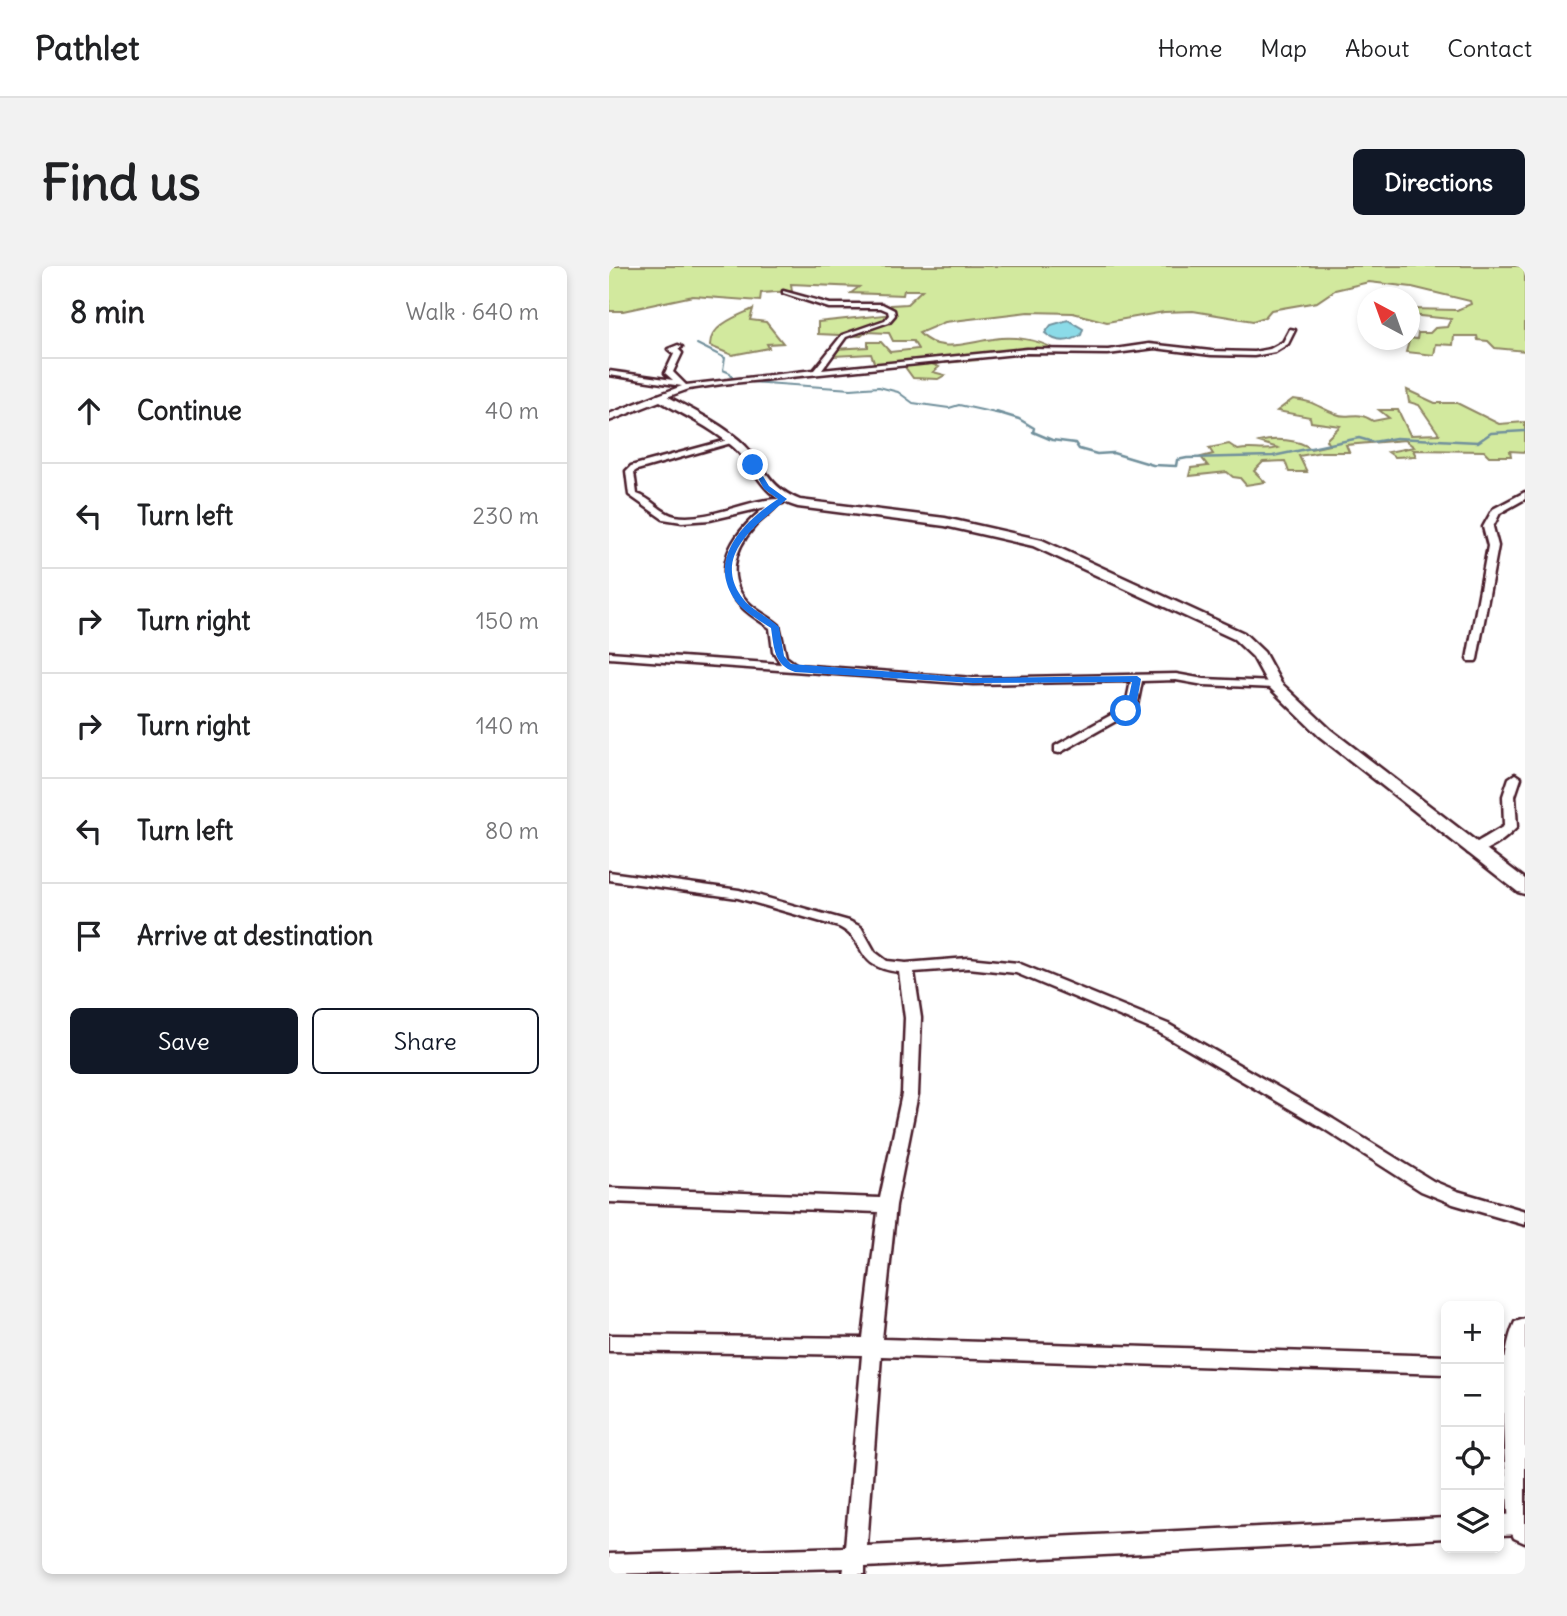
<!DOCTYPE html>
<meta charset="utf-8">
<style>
body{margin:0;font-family:Delius,sans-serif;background:#f2f2f2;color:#202124}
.controls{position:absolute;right:21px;bottom:21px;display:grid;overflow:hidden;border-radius:10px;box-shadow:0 4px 10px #0003}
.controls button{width:63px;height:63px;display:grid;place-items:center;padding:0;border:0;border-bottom:2px solid #e0e0e0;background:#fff;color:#202124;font:35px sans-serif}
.compass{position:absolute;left:748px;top:21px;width:63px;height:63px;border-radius:50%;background:#fff;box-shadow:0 4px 10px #0003;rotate:319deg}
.stop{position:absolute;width:21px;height:21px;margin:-16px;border:5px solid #1a73e8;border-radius:50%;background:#fff}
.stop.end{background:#1a73e8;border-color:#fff;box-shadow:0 2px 7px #0008}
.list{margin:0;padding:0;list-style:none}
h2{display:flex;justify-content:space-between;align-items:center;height:91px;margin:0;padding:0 28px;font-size:30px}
h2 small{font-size:23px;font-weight:400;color:#757577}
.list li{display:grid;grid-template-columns:46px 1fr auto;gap:21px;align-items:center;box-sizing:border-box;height:105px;padding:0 28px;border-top:2px solid #e0e0e0}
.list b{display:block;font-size:26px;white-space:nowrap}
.list em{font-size:23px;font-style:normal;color:#757577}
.actions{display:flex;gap:14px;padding:21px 28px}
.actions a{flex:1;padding:16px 0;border:2px solid #111827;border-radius:10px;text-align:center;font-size:24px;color:#111827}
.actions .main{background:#111827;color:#fff}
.icon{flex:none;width:38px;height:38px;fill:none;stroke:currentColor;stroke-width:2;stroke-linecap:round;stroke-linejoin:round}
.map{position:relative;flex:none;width:916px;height:1308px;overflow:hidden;border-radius:10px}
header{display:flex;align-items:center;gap:42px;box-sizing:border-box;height:98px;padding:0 35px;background:#fff;border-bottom:2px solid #e0e0e0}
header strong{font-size:33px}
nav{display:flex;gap:38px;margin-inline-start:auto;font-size:24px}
.intro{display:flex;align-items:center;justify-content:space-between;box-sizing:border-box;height:168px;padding:0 42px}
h1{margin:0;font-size:49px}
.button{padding:18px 32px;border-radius:10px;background:#111827;color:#fff;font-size:24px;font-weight:700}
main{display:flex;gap:42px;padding:0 42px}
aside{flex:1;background:#fff;border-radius:10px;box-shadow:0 4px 10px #0003}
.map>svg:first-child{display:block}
.green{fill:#d2e99e;stroke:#8e8464;stroke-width:2}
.water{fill:#8bdbe8;stroke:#71909c;stroke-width:2}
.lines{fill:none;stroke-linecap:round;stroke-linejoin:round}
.stream-far1{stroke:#71909c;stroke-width:2}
.stream{stroke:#71909c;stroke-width:2.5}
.minor-casing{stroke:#4a1f2b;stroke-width:5}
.tertiary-casing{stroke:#4a1f2b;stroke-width:5}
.secondary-casing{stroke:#4a1f2b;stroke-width:5}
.minor{fill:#fff;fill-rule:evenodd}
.tertiary{fill:#fff;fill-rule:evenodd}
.secondary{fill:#fff;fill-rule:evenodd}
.route{fill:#1a73e8}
</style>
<header>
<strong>Pathlet</strong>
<nav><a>Home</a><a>Map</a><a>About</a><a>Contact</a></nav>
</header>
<div class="intro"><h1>Find us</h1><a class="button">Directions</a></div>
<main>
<aside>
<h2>8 min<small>Walk · 640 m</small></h2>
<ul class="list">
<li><svg class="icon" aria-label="ahead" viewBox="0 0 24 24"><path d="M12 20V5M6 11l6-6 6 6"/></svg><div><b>Continue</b></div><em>40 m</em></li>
<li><svg class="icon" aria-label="left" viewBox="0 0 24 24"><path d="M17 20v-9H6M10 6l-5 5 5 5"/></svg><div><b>Turn left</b></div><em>230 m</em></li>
<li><svg class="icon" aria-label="right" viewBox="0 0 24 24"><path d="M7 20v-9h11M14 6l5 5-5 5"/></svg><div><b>Turn right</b></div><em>150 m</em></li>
<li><svg class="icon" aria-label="right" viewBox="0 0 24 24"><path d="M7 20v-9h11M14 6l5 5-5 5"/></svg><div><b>Turn right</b></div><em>140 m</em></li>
<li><svg class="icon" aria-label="left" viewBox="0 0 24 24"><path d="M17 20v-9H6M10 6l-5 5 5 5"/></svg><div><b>Turn left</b></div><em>80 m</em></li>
<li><svg class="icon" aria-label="arrive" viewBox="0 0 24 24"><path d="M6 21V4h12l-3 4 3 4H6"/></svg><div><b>Arrive at destination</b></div></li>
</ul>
<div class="actions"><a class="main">Save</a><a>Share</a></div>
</aside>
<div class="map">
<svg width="916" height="1308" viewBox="0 0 916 1308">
<rect width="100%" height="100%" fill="#fff"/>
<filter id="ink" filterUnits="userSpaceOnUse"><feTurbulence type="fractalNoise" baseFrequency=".0143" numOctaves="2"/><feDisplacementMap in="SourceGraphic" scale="14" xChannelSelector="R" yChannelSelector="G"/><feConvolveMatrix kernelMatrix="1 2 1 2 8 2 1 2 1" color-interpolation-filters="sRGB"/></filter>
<g filter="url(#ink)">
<path class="green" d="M0 0H916V85L886 82 879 75 869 74 868 70H845L844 79 827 78 825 89 797 86 801 72 808 73 809 67H821L826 62 838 61 842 53 801 49V43L848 44 862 38 861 35 803 21 760 16 726 24 708 36 662 44 656 51 644 55 584 45 555 46 498 56 464 47 419 46 336 56 310 67C330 89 359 76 384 73 404 70 428 73 445 83L368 88 369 94 323 98 330 101 324 106 336 109 329 113 304 112 293 97 266 99 262 88 225 90 226 83 259 81V76H272L281 86 309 83 304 75H284L280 67 257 66 252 70 209 68V56L285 48 282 39 298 38 313 24H295L294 29 242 27 250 21 182 18 183 25 152 27 151 35 84 30 14 45H0Z
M144 43 141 54 157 56 174 77 158 78 160 82 123 89 101 80C100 60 128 50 144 43Z
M798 124 826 137H848L890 158 916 156V186L901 185 902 190H880L875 185 804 184 807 190 786 191 779 186 805 181 796 174 737 179 740 186H712L690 190 698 206H680L676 195 654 196 645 205 656 216 637 219 631 212 624 211 618 206 580 210 582 202 599 200 592 191 604 188 600 182 620 178 629 184C644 181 654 186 669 182L650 176C665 172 690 173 702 183L720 179 717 174 731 160 702 156 701 151 668 145 684 133C706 135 708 141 727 148 741 154 746 143 764 155L780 152 770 144H789L801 169 830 168 810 139 800 136Z"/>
<path class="water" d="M459 54 474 63 472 69C459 77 447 77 436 67L442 59Z"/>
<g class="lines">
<path class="stream-far1" d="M88 78 116 92 114 104 121 107 124 113
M126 115 242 123 270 121 289 126 304 137 340 142 350 139 391 148"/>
<path class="stream" d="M387 146 410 153 425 162 424 166 443 174 466 177 470 183 488 188 504 187 544 199 567 200 568 194 578 192 664 190 750 172 764 176 787 172 869 176 882 167 916 165"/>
<defs>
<path id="minor" d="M174 25 221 38H273L285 44 286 49 280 56 237 71 213 104 418 83 499 84 540 78 602 85 645 86 661 83 674 76 681 63 686 64 679 78 666 86 645 90 602 89 546 82 499 88 418 87 113 118 80 123 52 133 48 131 49 129 73 120 0 109V105L64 114 56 107 65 88 59 83 69 79 73 81 69 83 73 87 64 106 77 119 205 104 233 69 276 54 280 49 279 45 272 42H220L174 27Z
M122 173 129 175 28 204 25 206 28 228C42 232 52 247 66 250 102 256 141 231 174 233V237L169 238C164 246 152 253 145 261 124 284 116 316 142 339 151 347 161 351 170 359L177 391 188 399 364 412 567 408 595 413 666 416 672 419 666 422 595 419 567 414 533 415 528 440 521 447 450 487 446 486V480L513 443 517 439 522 415 364 418 0 392V386L172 398 164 385 161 362C152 355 142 350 134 342 97 306 123 267 157 241L101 254 73 256 54 253 20 229 17 205 22 200Z
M916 226V233L891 247 884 261 889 280 868 393 867 395H859L858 393 879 280 874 261 884 243Z
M906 508 912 512 906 530 908 561C897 573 877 589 859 587L857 584C868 575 883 568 895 560L894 530 900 512Z
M0 606 130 624 240 655 252 661 266 686 278 695 297 697 359 692 409 697 559 758 724 853 824 915 848 925 916 945V959L844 938 812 925 712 861 549 766 407 707 359 702 305 706 312 752 309 828 287 939 273 1073 837 1090V1108L272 1090 258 1280 837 1252V1272L256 1301V1308H234L235 1302 0 1308V1288L236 1281 253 1089 0 1085V1069L254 1072 269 946 0 936V922L271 932 293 828 296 752 290 706C243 700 261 677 230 661L129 632 0 614Z
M890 1091 915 1095V1107L908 1110 890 1109Z
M916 1248V1268L890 1269V1249Z"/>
<path id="tertiary" d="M48 129H56C81 143 108 155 130 174 156 196 156 220 191 234L336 252 433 274 635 367 655 386 672 417 722 464 916 613V628L909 626 710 470 661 422 644 391 625 373 424 280 336 260 189 241C148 229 150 202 122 179 101 161 75 149 51 135L0 155V148Z"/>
<path id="secondary" d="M916 1053V1277L905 1272 900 1261C898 1207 884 1103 906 1056Z"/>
</defs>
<use href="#minor" class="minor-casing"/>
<use href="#tertiary" class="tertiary-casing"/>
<use href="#secondary" class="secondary-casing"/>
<use href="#minor" class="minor"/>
<use href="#tertiary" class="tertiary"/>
<use href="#secondary" class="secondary"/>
</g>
</g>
<path class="route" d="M141 197H146L160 220 178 233C150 257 103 288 132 330 141 344 159 350 170 361L175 390 182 398 364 412 528 410 532 413 527 440 520 447 512 445 518 439 523 416 364 417 186 406C165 399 165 382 162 362 149 353 132 345 124 331 99 290 137 254 169 233L155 223Z"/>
</svg>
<div class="controls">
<button>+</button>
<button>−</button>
<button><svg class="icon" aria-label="locate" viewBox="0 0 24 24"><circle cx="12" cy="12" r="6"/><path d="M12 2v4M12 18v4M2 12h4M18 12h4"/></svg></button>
<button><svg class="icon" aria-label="layers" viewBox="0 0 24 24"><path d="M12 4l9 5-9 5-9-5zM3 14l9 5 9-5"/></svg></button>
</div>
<svg class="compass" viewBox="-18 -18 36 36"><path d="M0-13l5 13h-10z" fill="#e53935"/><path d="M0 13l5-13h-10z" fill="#757577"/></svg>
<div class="stop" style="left:517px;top:445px"></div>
<div class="stop end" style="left:144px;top:199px"></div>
</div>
</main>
